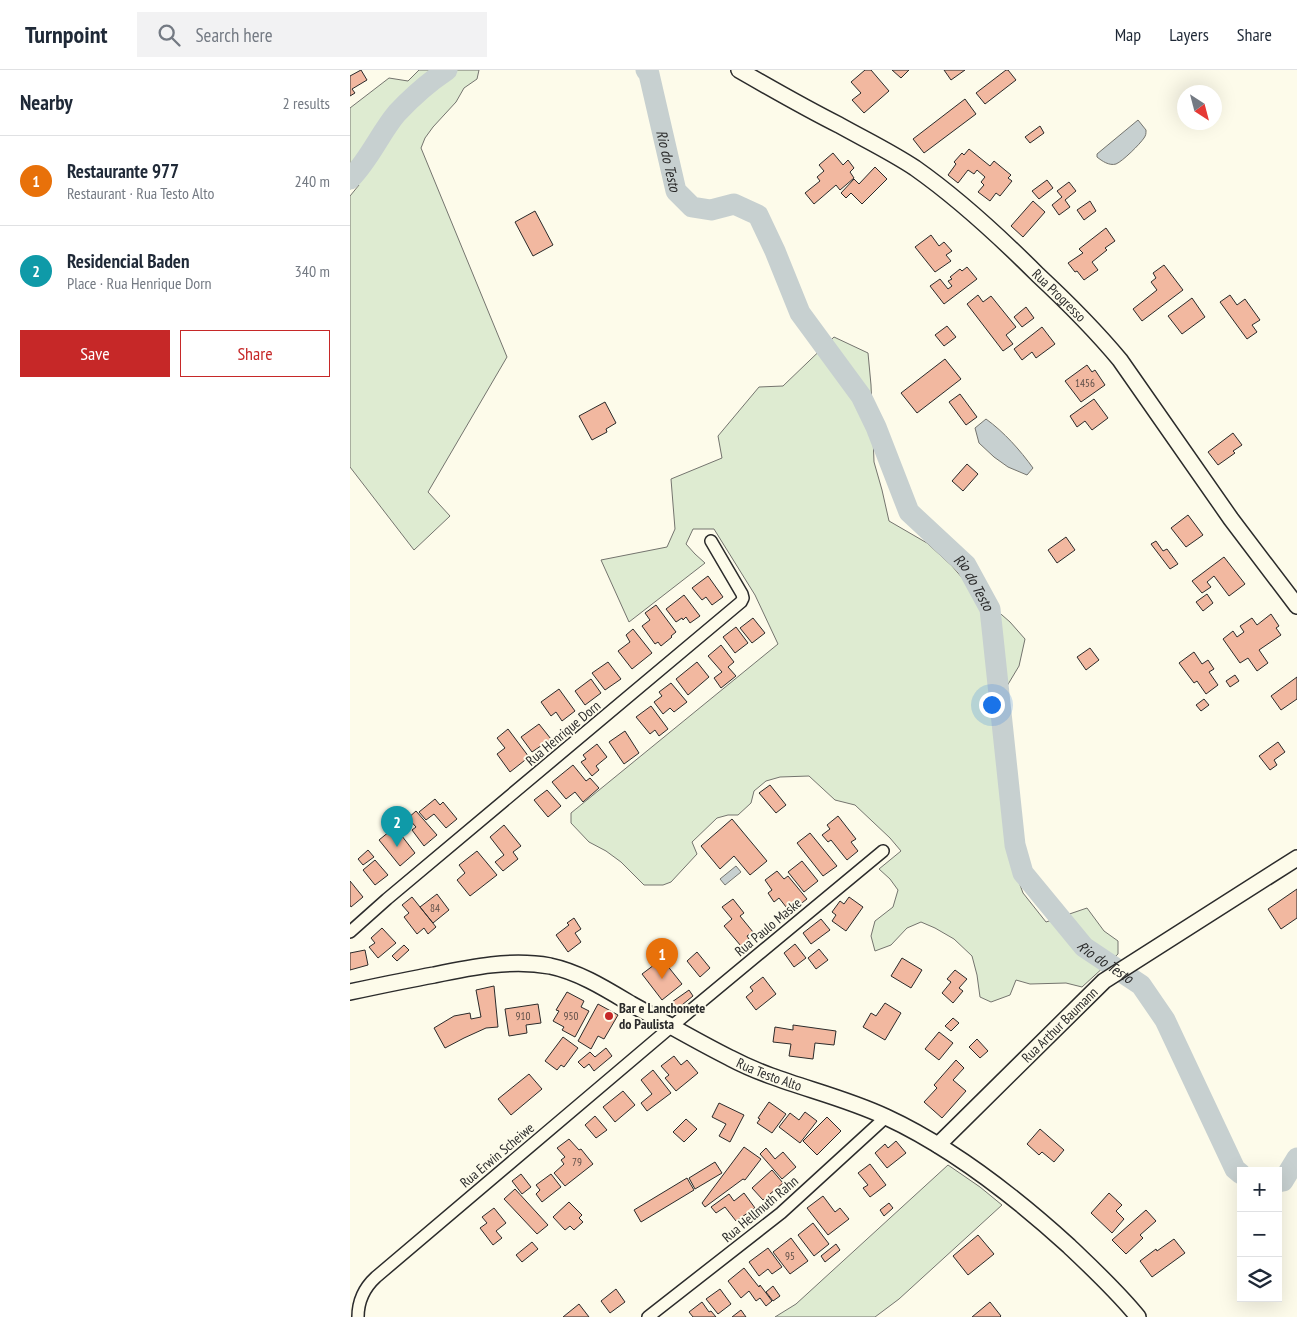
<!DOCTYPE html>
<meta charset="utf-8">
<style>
body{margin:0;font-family:"PT Sans Narrow",sans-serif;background:#f2f2f3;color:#1f2937}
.controls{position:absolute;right:15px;bottom:15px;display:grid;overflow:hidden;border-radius:0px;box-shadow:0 5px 20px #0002}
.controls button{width:45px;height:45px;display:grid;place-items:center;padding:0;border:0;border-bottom:1px solid #e0e1e3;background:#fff;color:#1f2937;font:25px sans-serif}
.compass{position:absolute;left:827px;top:15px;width:45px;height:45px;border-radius:50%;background:#fff;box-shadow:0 5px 20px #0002;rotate:144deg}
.you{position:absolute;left:641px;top:634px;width:18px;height:18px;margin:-12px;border:4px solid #fff;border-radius:50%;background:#1a73e8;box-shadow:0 0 0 8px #1a73e833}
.badge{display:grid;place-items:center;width:32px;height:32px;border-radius:50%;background:#c62828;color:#fff;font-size:16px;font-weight:700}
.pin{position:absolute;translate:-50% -41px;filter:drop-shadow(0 1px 2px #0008)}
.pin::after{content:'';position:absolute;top:26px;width:18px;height:15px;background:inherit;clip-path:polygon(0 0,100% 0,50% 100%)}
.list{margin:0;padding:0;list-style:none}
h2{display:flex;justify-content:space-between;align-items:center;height:65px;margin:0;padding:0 20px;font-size:21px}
h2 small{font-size:16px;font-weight:400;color:#747a83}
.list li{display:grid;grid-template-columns:32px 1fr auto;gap:15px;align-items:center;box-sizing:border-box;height:90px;padding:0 20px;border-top:1px solid #e0e1e3}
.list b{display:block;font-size:19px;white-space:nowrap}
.list p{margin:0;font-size:16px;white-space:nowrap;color:#747a83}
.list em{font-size:16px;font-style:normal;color:#747a83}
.actions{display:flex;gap:10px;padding:15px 20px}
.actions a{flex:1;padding:11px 0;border:1px solid #c62828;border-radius:0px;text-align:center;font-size:18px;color:#c62828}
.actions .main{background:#c62828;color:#fff}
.icon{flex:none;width:28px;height:28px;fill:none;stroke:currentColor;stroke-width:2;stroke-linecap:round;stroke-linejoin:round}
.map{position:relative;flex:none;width:947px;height:1247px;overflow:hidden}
header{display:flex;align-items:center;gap:30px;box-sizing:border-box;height:70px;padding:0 25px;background:#fff;border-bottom:1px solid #e0e1e3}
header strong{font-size:24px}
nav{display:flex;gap:28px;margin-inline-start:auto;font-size:18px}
.search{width:350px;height:45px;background:#f2f2f3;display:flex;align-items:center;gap:12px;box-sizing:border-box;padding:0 18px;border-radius:0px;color:#747a83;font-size:19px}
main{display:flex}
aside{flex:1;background:#fff}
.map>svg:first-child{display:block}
.green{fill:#deebd1;stroke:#74746e}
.water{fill:#c7d0d0;stroke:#74746e}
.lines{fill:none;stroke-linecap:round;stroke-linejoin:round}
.river{stroke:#c7d0d0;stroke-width:21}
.building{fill:#f2b8a0;stroke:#2b2b2b}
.street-casing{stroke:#2b2b2b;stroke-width:14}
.secondary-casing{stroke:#2b2b2b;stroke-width:18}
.street{stroke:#fdfbea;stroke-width:11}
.secondary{stroke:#fdfbea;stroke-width:15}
.poi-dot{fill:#c62828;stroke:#fdfbea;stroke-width:2}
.labels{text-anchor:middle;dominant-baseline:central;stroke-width:4;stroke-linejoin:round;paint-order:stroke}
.number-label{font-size:11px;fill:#5d4e48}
.street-label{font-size:14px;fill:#2b2b2b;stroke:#fdfbea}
.poi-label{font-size:14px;font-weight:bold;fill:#2b2b2b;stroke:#fdfbea;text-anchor:start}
.water-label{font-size:15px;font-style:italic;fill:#2b2b2b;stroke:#fdfbea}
</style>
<header>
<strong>Turnpoint</strong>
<div class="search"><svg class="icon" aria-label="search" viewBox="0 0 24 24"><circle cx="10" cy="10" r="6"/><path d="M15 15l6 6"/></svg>Search here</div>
<nav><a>Map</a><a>Layers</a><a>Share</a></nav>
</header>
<main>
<aside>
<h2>Nearby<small>2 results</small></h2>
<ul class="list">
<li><span class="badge" style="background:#e8710a">1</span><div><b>Restaurante 977</b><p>Restaurant · Rua Testo Alto</p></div><em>240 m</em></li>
<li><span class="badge" style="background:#0f9aa8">2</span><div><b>Residencial Baden</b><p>Place · Rua Henrique Dorn</p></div><em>340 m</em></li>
</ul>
<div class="actions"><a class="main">Save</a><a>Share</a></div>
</aside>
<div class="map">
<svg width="947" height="1247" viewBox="0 0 947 1247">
<rect width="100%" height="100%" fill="#fdfbea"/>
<path class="green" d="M69 0H129L127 9 114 18 106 32 83 57 75 68 71 78 157 287 78 422 100 446 64 480 0 397V126L9 115 0 119V38L39 8 58 11Z
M484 267 518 283 521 315 524 392 532 420 539 451 577 473 602 496 620 517 660 552 675 569 669 596 642 641 653 728 657 779 673 823 696 852 737 838 754 861 768 871V884L732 917 716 913 680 914 666 910 660 925 641 932 630 927 627 905 622 886 604 869 585 858 571 852 557 858 541 875 525 881 521 866 525 851 543 837 548 820 540 809 529 799 551 781 540 768 505 735 485 730 459 706 430 707 416 711 404 721 401 733 388 745H378L367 748 342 772 347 784 321 812 313 815H294L271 792 256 781 239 772 221 753V743L428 574 405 525 364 459H343L336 474 345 484 355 493 279 552 251 490 317 477 325 459 321 409 372 388 368 366 409 317 433 316Z
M598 1095 630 1117 652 1135 549 1229 525 1247H425L446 1234Z"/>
<path class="water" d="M788 50 796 60C796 64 796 65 794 68 790 74 773 91 766 94 759 96 752 91 747 87V84Z
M636 349C654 362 670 380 683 398L677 405 658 397 644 387 629 373 625 358Z
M386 796 391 802 375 815 370 809Z"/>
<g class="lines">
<g class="river">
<path id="s1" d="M296 0 299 4 326 121 342 137 361 140 384 134 408 145 425 181 450 243 511 326 526 357 559 442 616 495 640 539 665 775 673 803 734 877 791 915 815 950 885 1099 891 1104"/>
<path d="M0 109C20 89 30 63 47 43 62 27 79 12 97 0"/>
<path d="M928 1112 933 1111 947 1088"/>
</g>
</g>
<path class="building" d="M11 0 17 10 2 19 5 23 0 26V6Z
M515 0H521L539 21 514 43 502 30 511 23 501 12Z
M542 0H559L551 8Z
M594 0H615L601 10Z
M656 0H658L666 10 635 34 626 23Z
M615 29 626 44 574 83 563 69Z
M690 56 694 63 680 73 675 67Z
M619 79 640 96 644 91 661 105 658 108 662 111 650 126 646 123 640 131 628 122 634 115 631 112 635 107 627 100 624 104 618 100 608 113 598 105 606 94 604 92 612 83 614 85Z
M483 83 493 95 498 90 504 98 500 102 504 108 490 120 486 115 464 134 455 123 470 111 467 107 474 101 469 95Z
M525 97 537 109 512 134 501 123 496 128 491 123 504 109 509 114Z
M697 110 703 118 689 129 682 121Z
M719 112 726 121 715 130 720 137 709 145 702 135 712 127 707 121Z
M683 131 695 142 673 167 661 156Z
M740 131 746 141 734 150 727 140Z
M185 141 203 175 183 186 165 152Z
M756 158 765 171 755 178 757 180 742 192 748 200 734 210 727 201 725 202 718 193 733 183 729 179Z
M581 165 589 176 594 172 602 181 596 185 601 191 585 202 565 177Z
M814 195 833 220 792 251 783 239 807 220 801 212 806 208 803 203Z
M617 197 627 209 594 234 580 216 590 209 598 219 602 216 598 211 602 209 600 207 610 199 612 201Z
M628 225 633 232 641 226 666 257 656 265 663 274 653 281 617 234Z
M880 225 887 235 895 229 910 250 902 255 907 262 897 269 870 232Z
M842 228 855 247 832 264 818 246Z
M676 237 684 248 672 257 664 247Z
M597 256 606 267 594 276 585 265Z
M692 257 705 274 686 288 682 282 672 290 664 279Z
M595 289 611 309 567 343 551 323Z
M737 295 742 302 745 300 755 315 731 332 715 311Z
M610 324 627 347 616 355 599 332Z
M744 329 758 348 742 360 735 351 727 357 720 346Z
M255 332 266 353 256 359 257 362 242 370 229 346Z
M883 363 892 375 883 381 885 383 868 395 858 382Z
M617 394 628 404 613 421 602 411Z
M838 445 853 465 836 477 821 458Z
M716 467 725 480 707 493 698 480Z
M806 471 813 481 817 479 828 494 820 499 801 474Z
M874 487 895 514 879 526 864 506 857 512 861 517 852 523 842 511Z
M358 506 373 527 362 535 356 527 352 530 342 518Z
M857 524 863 533 853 541 846 532Z
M334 525 350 546 340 553 336 547 333 550 332 548 326 552 316 539Z
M306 535 326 562 321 566 322 567 311 576 308 572 305 574 292 556 300 550 295 543Z
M921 544 929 556 926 558 931 565 909 580 918 593 907 601 898 588 890 593 873 569 883 561 887 567 894 562 890 556 902 548 907 555Z
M403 548 415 563 402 573 390 558Z
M386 557 398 573 385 583 373 567Z
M283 559 302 583 282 599 268 581 280 572 276 565Z
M371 575 384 592 378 597 386 606 371 618 364 608 372 602 358 586Z
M740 578 749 590 736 600 727 587Z
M844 582 852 594 858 590 864 599 859 602 868 615 856 624 847 611 844 613 829 593Z
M258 592 271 609 255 620 242 603Z
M347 592 359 607 338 625 326 609Z
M885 605 889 611 880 617 876 611Z
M947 607V629L931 640 921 626Z
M241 609 251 623 235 635 225 621Z
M321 613 337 632 324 642 320 638 313 644 304 632 312 626 309 622Z
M209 619 225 641 212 651 206 642 201 646 191 632Z
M854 629 859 635 851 641 846 635Z
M301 636 318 659 309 666 305 660 300 664 286 647Z
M189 654 201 669 182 682 171 667Z
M158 659 179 687 160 702 147 684 155 678 147 668Z
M275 661 289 683 274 694 259 672Z
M928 672 935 682 924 690 927 695 920 700 909 686Z
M247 674 257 687 246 696 249 700 242 706 231 692 236 689 233 685Z
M223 695 236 711 240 708 249 718 233 732 225 722 216 729 202 712Z
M420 715 436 735 426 743 409 723Z
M197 720 211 736 198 747 184 730Z
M85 729 90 735 93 732 107 749 96 758 84 744 76 750 69 742Z
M66 741 87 765 74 776 62 760 66 757 58 748Z
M488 746 506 769 501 772 508 781 497 790 481 770 478 772 472 765 480 759 477 755Z
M382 749 417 791 400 805 384 786 370 799 351 776Z
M154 755 171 776 163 782 168 789 153 801 145 792 154 785 140 767Z
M45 757 65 783 50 796 29 770Z
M460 763 487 796 473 806 447 773Z
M18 780 24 787 13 795 8 789Z
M127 781 147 805 120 826 107 810 115 803 109 795Z
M25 790 38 805 25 815 13 800Z
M452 791 468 811 454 822 438 802Z
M427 801 434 809 438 806 457 829 440 842 429 828 424 832 418 823 422 820 415 810Z
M0 811 13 827 1 837 0 835Z
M947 819V848L931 859 918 839Z
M87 824 99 840 83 853 70 837Z
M62 827 86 857 78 864 74 858 67 864 54 847 59 843 52 835Z
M499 827 513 837 496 861 482 851 486 845 482 842 490 831 494 834Z
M383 829 394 843 390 846 403 862 397 866 399 869 391 876 374 856 382 849 372 837Z
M224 848 231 859 225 863 231 872 218 882 206 865 219 855 217 853Z
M471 849 480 860 461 874 453 863Z
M32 858 46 873 28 888 19 877 25 873 21 868Z
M445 874 456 888 444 897 434 883Z
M54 875 59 880 47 891 42 886Z
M469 879 478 890 466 899 458 888Z
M15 880 18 895 0 900V883Z
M347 882 360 898 350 907 337 891Z
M552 888 572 900 561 918 541 906Z
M312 889 332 914 312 930 292 904Z
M605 900 617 909 609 918 613 921 603 933 592 923 601 912 597 909Z
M413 907 426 924 406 940 396 927 403 921 400 917Z
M144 916 148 957 136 958 114 968 95 978 84 958 104 946 120 943 121 949 131 947 126 920Z
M339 920 343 926 327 939 322 932Z
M217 922 234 931 231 937 239 941 225 967 212 960 214 957 203 951 209 941 206 940Z
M535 933 551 943 535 970 513 957 521 943 526 946Z
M188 934 191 953 176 955 177 963 159 966 155 939Z
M248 934 268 945 254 969 248 966 241 979 228 971Z
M603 948 609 953 601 961 595 956Z
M443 955 486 961 484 975 465 973 463 989 439 986 441 974 423 972 425 957 443 960Z
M589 962 603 973 589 990 575 979Z
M213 967 228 978 214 997 211 995 207 1000 195 991Z
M627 969 638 981 630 988 619 977Z
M256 978 262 986 244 1001 239 994 234 998 228 992 240 982 245 987Z
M324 986 331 995 337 990 348 1003 326 1021 315 1008 319 1005 311 996Z
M606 990 614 998 603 1010 616 1021 592 1048 574 1032 587 1018 584 1015Z
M303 1000 321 1023 297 1041 291 1033 302 1024 291 1010Z
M179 1004 192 1019 161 1045 148 1029Z
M273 1021 285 1035 265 1052 253 1037Z
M419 1032 436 1044 422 1063 407 1053 410 1049 408 1048Z
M369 1033 394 1045 380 1072 369 1066 376 1054 362 1047Z
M455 1042 467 1051 450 1073 429 1057 440 1043 449 1050Z
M245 1046 257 1060 246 1068 235 1055Z
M477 1047 491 1061 467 1085 453 1071Z
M336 1049 347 1059 334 1072 323 1062Z
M690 1059 714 1080 704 1092 692 1082 689 1085 677 1074Z
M219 1069 229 1080 231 1079 243 1094 215 1116 204 1103 214 1094 211 1090 215 1087 207 1078Z
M546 1071 556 1083 537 1098 525 1083 535 1074 538 1078Z
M394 1077 411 1089 395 1110 393 1109 355 1137 352 1133Z
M416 1078 425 1089 433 1082 446 1097 432 1109 410 1084Z
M365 1092 372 1103 345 1119 339 1108Z
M520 1094 536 1115 520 1127 513 1118 518 1115 508 1103Z
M422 1100 433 1113 413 1130 402 1118Z
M171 1104 181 1117 172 1124 162 1111Z
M201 1104 211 1117 192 1132 186 1124 190 1120 186 1115Z
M337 1108 344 1120 291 1152 284 1140Z
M165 1119 198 1155 187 1164 154 1129Z
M394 1123 405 1138 386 1151 375 1137 366 1143 361 1137 379 1124 384 1131Z
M759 1123 772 1135 766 1141 774 1149 762 1163 741 1143Z
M473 1126 485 1142 490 1138 499 1149 478 1165 457 1138Z
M219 1132 232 1145 229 1148 233 1152 224 1160 220 1156 215 1160 203 1147Z
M539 1133 543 1138 534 1146 530 1140Z
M144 1138 156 1153 146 1161 152 1168 143 1175 130 1158 137 1153 132 1147Z
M796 1140 806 1151 790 1165 793 1168 776 1184 762 1170Z
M463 1153 479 1174 464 1186 448 1165Z
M628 1165 644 1184 618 1205 603 1186Z
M441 1168 458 1191 440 1204 423 1182Z
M824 1169 835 1183 802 1207 790 1191 806 1179 807 1181Z
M182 1172 188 1179 172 1192 166 1185Z
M486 1174 490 1180 475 1192 471 1186Z
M418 1178 432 1197 422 1204 418 1199 409 1206 399 1192Z
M394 1198 409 1217 410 1215 422 1231 416 1236 410 1228 406 1231 399 1221 391 1228 378 1211Z
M423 1216 430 1226 423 1231 416 1222Z
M266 1219 275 1232 260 1243 251 1231Z
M370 1219 381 1234 368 1244 356 1229Z
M352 1232 359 1242 361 1241 366 1247H343L339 1242Z
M640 1232 651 1246 650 1247H622Z
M229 1234 239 1247H213Z
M391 1240 396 1247H382Z"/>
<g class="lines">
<defs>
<path id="street" d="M0 862 37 829 391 532 393 528 392 524 361 471
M8 1247C8 1230 14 1218 26 1207L322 956 533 781
M298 1247 431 1143 536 1047"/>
<g id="secondary">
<path id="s2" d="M389 0C422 19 455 38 489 55 514 69 541 82 565 98 609 129 650 167 688 205 717 232 745 260 770 290L881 449 947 536"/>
<path id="s3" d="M0 922C28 916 56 910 84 905 122 897 161 889 200 896 229 902 256 919 281 934 314 952 346 971 380 988 429 1014 485 1023 536 1047 603 1078 664 1126 719 1176 743 1199 767 1221 788 1247"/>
<path id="s4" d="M588 1075 754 911 947 788"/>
</g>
</defs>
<use href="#street" class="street-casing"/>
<use href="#secondary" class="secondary-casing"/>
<use href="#street" class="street"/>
<use href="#secondary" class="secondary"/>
</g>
<circle class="poi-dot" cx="259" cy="946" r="5"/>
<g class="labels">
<g class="number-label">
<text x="735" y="313">1456</text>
<text x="85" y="838">84</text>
<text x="173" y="946">910</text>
<text x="221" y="946">950</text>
<text x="227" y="1092">79</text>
<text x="440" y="1186">95</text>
</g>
<g class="street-label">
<text stroke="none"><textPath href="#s2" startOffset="394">Rua Progresso</textPath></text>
<text transform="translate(213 663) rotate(-40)">Rua Henrique Dorn</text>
<text transform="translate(418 857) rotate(-40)">Rua Paulo Maske</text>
<text stroke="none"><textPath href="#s4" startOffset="171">Rua Arthur Baumann</textPath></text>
<text stroke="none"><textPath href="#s3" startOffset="448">Rua Testo Alto</textPath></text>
<text transform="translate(147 1085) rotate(-40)">Rua Erwin Scheiwe</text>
<text transform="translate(410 1139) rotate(-40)">Rua Hellmuth Rahn</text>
</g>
<g class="poi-label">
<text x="269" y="938">Bar e Lanchonete<tspan x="269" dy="16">do Paulista</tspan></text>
</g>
<g class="water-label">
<text stroke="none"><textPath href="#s1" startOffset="94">Rio do Testo</textPath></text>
<text stroke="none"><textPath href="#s1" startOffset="649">Rio do Testo</textPath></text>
<text stroke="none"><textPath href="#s1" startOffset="1069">Rio do Testo</textPath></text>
</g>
</g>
</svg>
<div class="controls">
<button>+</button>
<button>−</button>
<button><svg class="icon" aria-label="layers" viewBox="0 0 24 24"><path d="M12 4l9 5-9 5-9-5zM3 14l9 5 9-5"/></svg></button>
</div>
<svg class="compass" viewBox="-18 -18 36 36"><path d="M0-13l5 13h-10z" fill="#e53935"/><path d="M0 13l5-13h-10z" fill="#747a83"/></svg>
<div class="you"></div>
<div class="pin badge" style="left:312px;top:909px;background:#e8710a">1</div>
<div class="pin badge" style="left:47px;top:777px;background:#0f9aa8">2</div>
</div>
</main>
